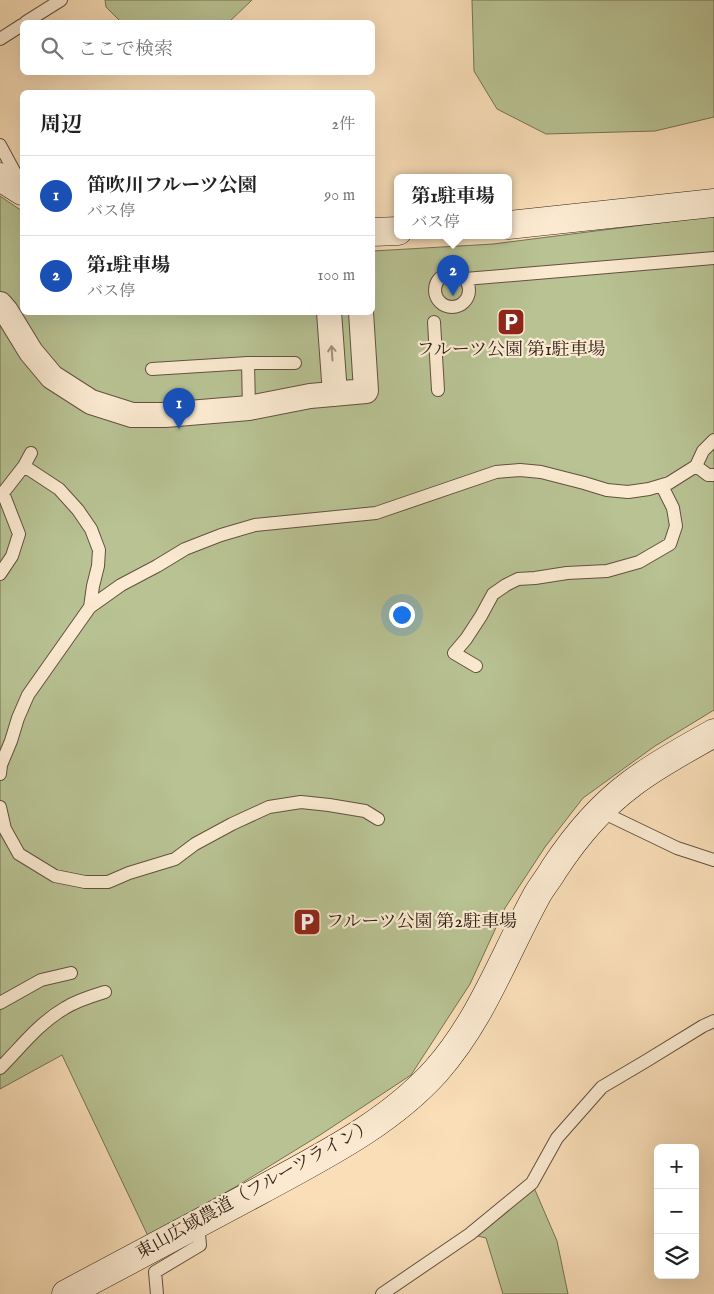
<!DOCTYPE html>
<html lang="ja">
<meta charset="utf-8">
<style>
body{margin:0;font-family:"IM FELL English","Noto Serif JP",serif;background:#f6f6f6;color:#222}
.controls{position:absolute;right:15px;bottom:15px;display:grid;overflow:hidden;border-radius:8px;box-shadow:0 5px 20px #0002}
.controls button{width:45px;height:45px;display:grid;place-items:center;padding:0;border:0;border-bottom:1px solid #e0e0e0;background:#fff;color:#222;font:25px sans-serif}
.you{position:absolute;left:401px;top:614px;width:18px;height:18px;margin:-12px;border:4px solid #fff;border-radius:50%;background:#1a73e8;box-shadow:0 0 0 8px #1a73e833}
.badge{display:grid;place-items:center;width:32px;height:32px;border-radius:50%;background:#8f2418;color:#fff;font-size:16px;font-weight:700}
.pin{position:absolute;translate:-50% -41px;filter:drop-shadow(0 1px 2px #0008)}
.pin::after{content:'';position:absolute;top:26px;width:18px;height:15px;background:inherit;clip-path:polygon(0 0,100% 0,50% 100%)}
.popup{position:absolute;left:394px;top:174px;width:118px;height:65px;box-sizing:border-box;display:grid;place-content:center;border-radius:8px;background:#fff;filter:drop-shadow(0 1px 4px #0005);font-size:16px;white-space:nowrap;color:#767676}
.popup b{font-size:19px;color:#222}
.popup::after{content:'';position:absolute;left:50%;top:100%;margin-left:-10px;border:10px solid transparent;border-top-color:#fff}
.list{margin:0;padding:0;list-style:none}
h2{display:flex;justify-content:space-between;align-items:center;height:65px;margin:0;padding:0 20px;font-size:21px}
h2 small{font-size:16px;font-weight:400;color:#767676}
.list li{display:grid;grid-template-columns:32px 1fr auto;gap:15px;align-items:center;box-sizing:border-box;height:80px;padding:0 20px;border-top:1px solid #e0e0e0}
.list b{display:block;font-size:19px;white-space:nowrap}
.list p{margin:0;font-size:16px;white-space:nowrap;color:#767676}
.list em{font-size:16px;font-style:normal;color:#767676}
.icon{flex:none;width:28px;height:28px;fill:none;stroke:currentColor;stroke-width:2;stroke-linecap:round;stroke-linejoin:round}
.map{position:relative;flex:none;width:714px;height:1294px;overflow:hidden}
.search{position:absolute;background:#fff;box-shadow:0 5px 20px #0002;left:20px;top:20px;width:355px;height:55px;display:flex;align-items:center;gap:12px;box-sizing:border-box;padding:0 18px;border-radius:8px;color:#767676;font-size:19px}
.panel{position:absolute;background:#fff;box-shadow:0 5px 20px #0002;left:20px;top:90px;width:355px;height:225px;border-radius:8px}
.map>svg:first-child{display:block}
.green{fill:#b8c293;stroke:#747256}
.lines{fill:none;stroke-linecap:round;stroke-linejoin:round}
.lane-casing{stroke:#635140;stroke-width:14}
.street-casing{stroke:#635140;stroke-width:26}
.secondary-casing{stroke:#312218;stroke-width:29}
.lane{stroke:#fbead1;stroke-width:12}
.street{stroke:#fbead1;stroke-width:24}
.secondary{stroke:#fbead1;stroke-width:28}
.oneway{stroke:#a0907e}
.labels{text-anchor:middle;dominant-baseline:central;stroke-width:4.5;stroke-linejoin:round;paint-order:stroke}
.poi-label{font-size:18px;fill:#312218;stroke:#fbead1}
.street-label{font-size:18px;fill:#312218;stroke:#fbead1}
</style>
<div class="map">
<svg width="714" height="1294" viewBox="0 0 714 1294">
<rect width="100%" height="100%" fill="#f9deb8"/>
<filter id="stains"><feTurbulence type="fractalNoise" baseFrequency=".004" numOctaves="4"/><feColorMatrix values="0 0 0 0 .2 0 0 0 0 .09 0 0 0 0 .02 0 0 0 .5 -.17"/></filter>
<radialGradient id="worn" r=".72"><stop offset=".6" stop-color="#630" stop-opacity="0"/><stop offset="1" stop-color="#630" stop-opacity=".3"/></radialGradient>
<path class="green" d="M105 0H252L229 22H121L106 7Z
M472 0H714V117L655 131 546 134 497 109 474 71Z
M0 196 22 211V312H372L373 251 493 244 714 216V710L655 746 583 798 545 847 505 908 470 984 411 1075 320 1135 237 1186 148 1236 62 1055 0 1089Z
M532 1183 557 1241 568 1294H503L486 1238 470 1234Z"/>
<g class="lines">
<defs>
<path id="lane" d="M26 22 61 0
M0 39 22 25
M0 145 20 182
M435 290a17 17 0 1 1 34 0a17 17 0 1 1-34 0Z
M465 279 714 258
M434 322 438 390
M248 363H295
M152 369 248 363 249 408
M24 466 59 489 78 510 91 529 99 550 98 566 93 586 90 607
M696 466 708 475H714
M0 574 12 556 19 534 3 493 24 466 31 453
M476 666 454 653 466 639 481 616 493 594 506 585 518 579 535 578 567 573 607 571 639 562 670 544 676 526 673 508 662 486
M0 774 1 765 11 741 18 718 28 695 90 607 121 585 157 566 185 549 221 535 255 525 376 513 496 472 520 470 541 472 584 483 607 490 628 492 649 489 669 483 696 466 703 451 714 440
M0 807 5 829 19 854 55 876 85 882H108L129 873 175 859 195 844 232 824 269 807 301 802 329 805 365 811 378 819
M600 811 677 848 714 860
M0 1003 41 980 71 973
M0 1068C21 1047 39 1023 65 1008 78 1000 92 996 105 992
M157 1294 155 1272 200 1245 198 1224
M382 1294 470 1234 532 1183 557 1138 602 1087 646 1061 703 1026 714 1021"/>
<path id="street" d="M0 304 6 311 31 352 52 377 91 402 132 415H165L249 408 310 396 366 391 361 312
M329 312 335 394"/>
<path id="secondary" d="M0 177 22 191
M508 225 714 203
M372 232 398 231
M66 1294C131 1260 196 1225 261 1190 323 1156 388 1124 436 1071 482 1019 504 955 537 895 542 886 549 878 554 869 575 837 600 807 631 784 657 764 686 749 714 733"/>
</defs>
<use href="#lane" class="lane-casing"/>
<use href="#street" class="street-casing"/>
<use href="#secondary" class="secondary-casing"/>
<use href="#lane" class="lane"/>
<use href="#street" class="street"/>
<use href="#secondary" class="secondary"/>
</g>
<defs><path id="oneway-shaft" d="M-6 0H5M1.5-3L5.5 0L1.5 3" fill="none" stroke-width="1.6" stroke-linecap="round" stroke-linejoin="round" transform="scale(1.25)"/></defs>
<use class="oneway" href="#oneway-shaft" transform="translate(332 353) rotate(-94)"/>
<defs>
<symbol id="parking-square" viewBox="-11 -11 22 22"><rect x="-9" y="-9" width="18" height="18" rx="4" fill="#8f2418" stroke="#fbead1"/><path d="M-3.5-5.5H1a3.5 3.5 0 0 1 0 7H-1V5.5H-3.5ZM-1-3.4V-.6H.8a1.4 1.4 0 0 0 0-2.8Z" fill="#fff"/></symbol>
</defs>
<g fill-rule="evenodd">
<use href="#parking-square" x="495" y="306" width="32" height="32"/>
<use href="#parking-square" x="291" y="906" width="32" height="32"/>
</g>
<g class="labels">
<g class="poi-label">
<text x="511" y="350">フルーツ公園 第1駐車場</text>
<text x="326" y="922" text-anchor="start">フルーツ公園 第2駐車場</text>
</g>
<g class="street-label">
<text transform="translate(255 1190) rotate(-29)">東山広域農道（フルーツライン）</text>
</g>
</g>
<rect width="100%" height="100%" filter="url(#stains)"/>
<rect width="100%" height="100%" fill="url(#worn)"/>
</svg>
<div class="controls">
<button>+</button>
<button>−</button>
<button><svg class="icon" aria-label="layers" viewBox="0 0 24 24"><path d="M12 4l9 5-9 5-9-5zM3 14l9 5 9-5"/></svg></button>
</div>
<div class="you"></div>
<div class="pin badge" style="left:179px;top:429px;background:#1a4fb4">1</div>
<div class="pin badge" style="left:453px;top:296px;background:#1a4fb4">2</div>
<div class="popup"><b>第1駐車場</b>バス停</div>
<div class="search"><svg class="icon" aria-label="search" viewBox="0 0 24 24"><circle cx="10" cy="10" r="6"/><path d="M15 15l6 6"/></svg>ここで検索</div>
<section class="panel">
<h2>周辺<small>2件</small></h2>
<ul class="list">
<li><span class="badge" style="background:#1a4fb4">1</span><div><b>笛吹川フルーツ公園</b><p>バス停</p></div><em>90 m</em></li>
<li><span class="badge" style="background:#1a4fb4">2</span><div><b>第1駐車場</b><p>バス停</p></div><em>100 m</em></li>
</ul>
</section>
</div>
